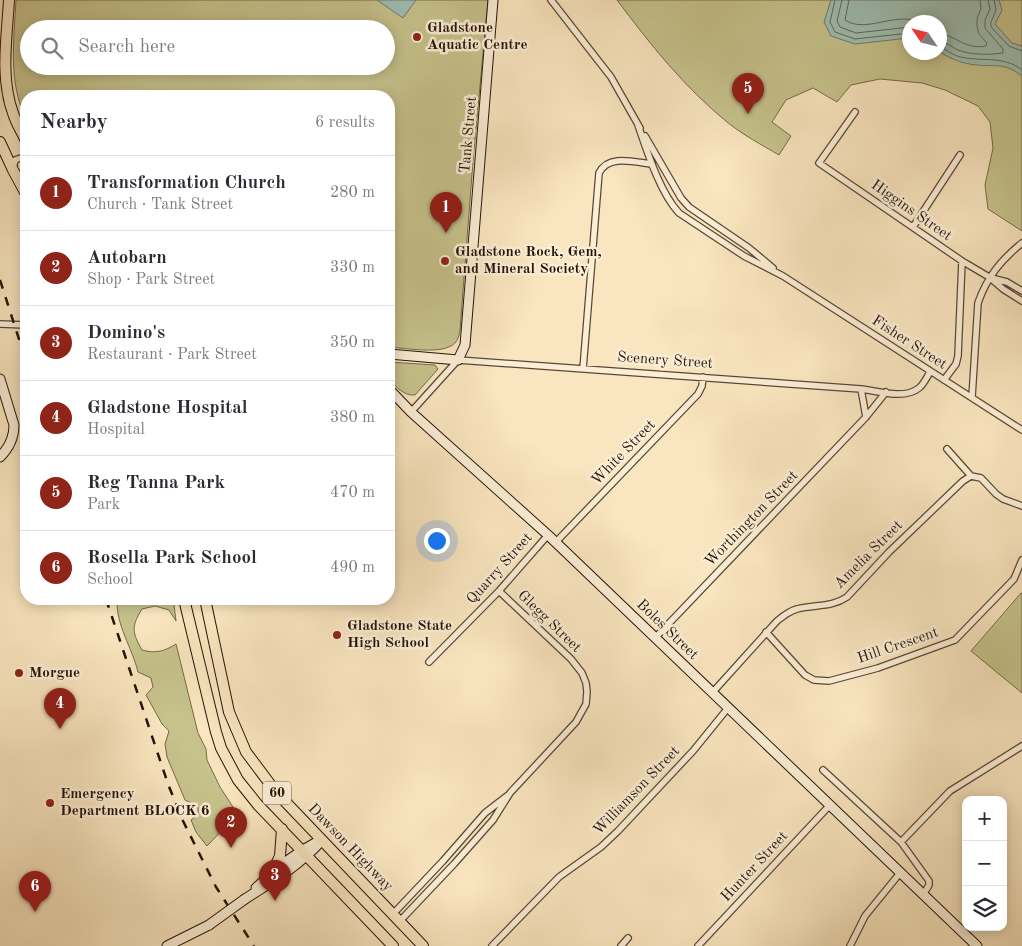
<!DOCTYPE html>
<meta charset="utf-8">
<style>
body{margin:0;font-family:"Old Standard TT",serif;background:#f7f7f7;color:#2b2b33}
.controls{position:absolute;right:15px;bottom:15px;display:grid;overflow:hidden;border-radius:10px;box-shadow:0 2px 12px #0003}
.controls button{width:45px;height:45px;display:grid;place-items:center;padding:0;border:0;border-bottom:1px solid #e1e1e2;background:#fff;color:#2b2b33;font:25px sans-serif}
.compass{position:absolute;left:902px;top:15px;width:45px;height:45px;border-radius:50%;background:#fff;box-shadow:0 2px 12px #0003;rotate:305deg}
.you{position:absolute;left:436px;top:540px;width:18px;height:18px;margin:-12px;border:4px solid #fff;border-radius:50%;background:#1a73e8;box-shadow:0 0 0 8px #1a73e833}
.badge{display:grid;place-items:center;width:32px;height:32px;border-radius:50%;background:#8f2418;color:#fff;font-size:16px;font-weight:700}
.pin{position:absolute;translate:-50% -41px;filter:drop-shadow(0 1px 2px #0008)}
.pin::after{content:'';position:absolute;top:26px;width:18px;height:15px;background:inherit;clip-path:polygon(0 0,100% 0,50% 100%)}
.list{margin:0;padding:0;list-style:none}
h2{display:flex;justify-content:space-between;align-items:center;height:65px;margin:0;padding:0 20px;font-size:21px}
h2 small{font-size:16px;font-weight:400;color:#7c7c81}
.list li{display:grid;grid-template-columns:32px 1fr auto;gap:15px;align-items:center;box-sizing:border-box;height:75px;padding:0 20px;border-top:1px solid #e1e1e2}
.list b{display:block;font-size:19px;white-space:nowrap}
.list p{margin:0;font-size:16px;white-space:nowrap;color:#7c7c81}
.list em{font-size:16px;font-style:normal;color:#7c7c81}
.icon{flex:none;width:28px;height:28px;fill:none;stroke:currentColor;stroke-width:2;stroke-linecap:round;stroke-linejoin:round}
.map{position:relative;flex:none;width:1022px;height:946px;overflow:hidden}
.search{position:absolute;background:#fff;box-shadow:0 2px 12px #0003;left:20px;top:20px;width:375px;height:55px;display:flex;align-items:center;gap:12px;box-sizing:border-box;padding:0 18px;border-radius:28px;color:#7c7c81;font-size:19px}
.panel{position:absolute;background:#fff;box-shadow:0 2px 12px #0003;left:20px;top:90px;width:375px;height:515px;border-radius:20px}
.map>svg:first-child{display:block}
.green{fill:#c6c28c;stroke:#756a4a;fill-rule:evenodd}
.water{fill:#9ebfb3;stroke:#6d7a6f}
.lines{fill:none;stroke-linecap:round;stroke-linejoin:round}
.shore{stroke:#61685e;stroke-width:1}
.street-casing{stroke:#594736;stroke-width:8}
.secondary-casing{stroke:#241209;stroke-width:11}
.highway-casing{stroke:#241209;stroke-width:12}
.street{stroke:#fbeed5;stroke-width:5.5}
.secondary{stroke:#fbeed5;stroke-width:9}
.highway{stroke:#f9e5bf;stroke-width:10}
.rail{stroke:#241209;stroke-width:2.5;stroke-dasharray:9 9;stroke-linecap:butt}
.secondary-bridge-casing{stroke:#241209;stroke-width:11;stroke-linecap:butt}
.secondary-bridge{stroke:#fbeed5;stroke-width:9}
.poi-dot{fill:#8f2418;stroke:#fbeed5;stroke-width:2}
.labels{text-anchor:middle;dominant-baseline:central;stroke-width:5;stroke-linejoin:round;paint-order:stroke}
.shield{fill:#fbeed5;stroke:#645446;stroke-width:1}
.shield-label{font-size:14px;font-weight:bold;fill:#241209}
.poi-label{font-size:15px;font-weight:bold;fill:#241209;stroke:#fbeed5;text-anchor:start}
.street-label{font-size:15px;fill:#241209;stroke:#fbeed5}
</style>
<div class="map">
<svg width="1022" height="946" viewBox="0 0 1022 946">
<rect width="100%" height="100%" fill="#f9e5bf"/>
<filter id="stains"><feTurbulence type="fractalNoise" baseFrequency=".004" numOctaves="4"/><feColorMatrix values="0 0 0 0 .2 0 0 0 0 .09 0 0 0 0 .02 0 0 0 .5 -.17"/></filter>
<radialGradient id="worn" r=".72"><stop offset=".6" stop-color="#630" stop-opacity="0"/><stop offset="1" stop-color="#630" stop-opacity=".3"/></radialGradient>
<path class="green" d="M16 0H488L473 161 460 330C459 337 457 343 451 346 438 354 404 348 389 347V96H26V118C8 84 14 38 16 0ZM29 29H386V66H29Z
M617 0H1022V231L988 209 985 185 993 148 990 122 978 106 945 90 922 83 880 79 851 85 837 102 813 88 786 100 772 122 791 136 779 155C762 145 743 135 727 122 684 87 650 44 617 0ZM910 22H940V52H910Z
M389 362 435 365 438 369 415 395C403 396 397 387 389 379Z
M1021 593H1022V693L971 651Z
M117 599H170L174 605 176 621 169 610 155 606 142 609C131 627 132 632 142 650 156 654 165 651 176 644L198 733 206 749 207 760 220 787 233 807 230 822 207 846 196 832 191 820 198 815V807L185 800 167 757 165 744 169 731 162 724 146 695 153 687 151 678 138 672C132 647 116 626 117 599Z"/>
<path class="water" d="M377 0H416L403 18Z
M831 0H999L1002 10 995 24 1012 43 1022 46V76C1004 62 997 67 977 65 963 64 951 59 940 52V22H910L909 38 855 44 831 36 824 22Z"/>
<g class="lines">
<path class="shore" d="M835 0 830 22 835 32 855 39 910 33
M842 0 837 21 840 27 856 33 910 27
M849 0 845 20C866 34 896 11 919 22
M994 0 996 10 991 22V27L1009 46 1022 51
M940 34C956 35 964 50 986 46L987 43 979 34 977 26V18L981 9 980 0
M940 41C947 42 951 47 958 50 971 55 989 55 1003 53V49L985 28V20L990 9 988 0
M940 47C946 49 951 54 957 56 980 63 1002 54 1022 70"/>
<defs>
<path id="street" d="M551 0 611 77 640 128
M855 112 819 163 962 261 989 277 1003 289 1022 301
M638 125C647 151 660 193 679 213L744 256 783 276 1022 430
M645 136 681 198 689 207 749 248 773 268
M13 168 15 160 26 156
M913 227 960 155
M991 278 1007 282 1022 291
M0 324 26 325
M583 369 599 173C608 154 634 162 652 164
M944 380 956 364 958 356 962 261
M861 389 866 417
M972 397 978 303C987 277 1001 260 1022 243
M411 412 458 360 861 389C878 391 904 400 919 388 924 384 927 377 930 372
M947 449 971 476 981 478 996 494 1003 499 1022 506
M555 543 698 394 702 386 703 377
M766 632 805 675 814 680 829 681 878 668 955 640 1014 579 1022 560
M655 638 866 417 886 392
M429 662 499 591 548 535
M712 693 777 621C783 616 789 611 797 609 815 604 831 608 847 597L889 552 963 481 971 476
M823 770 901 842 929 881V885L923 895
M901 842 950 791 1022 746
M392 915 443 861 485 813 507 796
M399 922 454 864 493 820 510 793 576 722 586 704 587 692 586 683 582 673 571 659 499 591
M492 946 559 877 601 847 618 831 693 751 728 708
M621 946 628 938
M698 946 830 805
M850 946 865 916 900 873"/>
<path id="secondary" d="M389 354 458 360 465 345 493 0
M0 379 14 425C14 438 9 448 0 457
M389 389 411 412 548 535 977 946
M256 888C274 870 294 854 317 842
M245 899C273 881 300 865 322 840
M167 946 209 925"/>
<path id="highway" d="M9 0C7 36 0 78 13 113 16 123 22 132 26 141
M0 142 13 170 26 194
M184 599 216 732 221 748 238 780 258 805 393 946
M205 599 229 712 246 752 276 792 423 946
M272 873 280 856 282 829"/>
</defs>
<use href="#street" class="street-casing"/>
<use href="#secondary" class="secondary-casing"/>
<use href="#highway" class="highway-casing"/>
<use href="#street" class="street"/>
<use href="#secondary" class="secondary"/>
<use href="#highway" class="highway"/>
<path class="rail" d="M0 280 26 361
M106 599 168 784 182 819 216 887 254 946"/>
<defs>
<path id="secondary-bridge" d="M209 925 245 899"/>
</defs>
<use href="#secondary-bridge" class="secondary-bridge-casing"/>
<use href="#secondary-bridge" class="secondary-bridge"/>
</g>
<g class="poi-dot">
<circle cx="417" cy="37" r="5"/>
<circle cx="445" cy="261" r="5"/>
<circle cx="337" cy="635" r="5"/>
<circle cx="19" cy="673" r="5"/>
<circle cx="50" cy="803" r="5"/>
</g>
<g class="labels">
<rect class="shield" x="263" y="781.5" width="28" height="23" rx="4"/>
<g class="shield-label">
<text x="277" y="793">60</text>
</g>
<g class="poi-label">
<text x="427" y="28">Gladstone<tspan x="427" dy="17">Aquatic Centre</tspan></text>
<text x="455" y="252">Gladstone Rock, Gem,<tspan x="455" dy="17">and Mineral Society</tspan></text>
<text x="347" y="626">Gladstone State<tspan x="347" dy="17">High School</tspan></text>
<text x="29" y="673">Morgue</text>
<text x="60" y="794">Emergency<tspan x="60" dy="17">Department BLOCK 6</tspan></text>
</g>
<g class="street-label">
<text transform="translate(469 135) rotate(-85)">Tank Street</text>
<text transform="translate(911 211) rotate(35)">Higgins Street</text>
<text transform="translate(909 343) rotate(33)">Fisher Street</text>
<text transform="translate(665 361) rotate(4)">Scenery Street</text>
<text transform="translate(624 453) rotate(-46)">White Street</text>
<text transform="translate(752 519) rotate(-46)">Worthington Street</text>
<text transform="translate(869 555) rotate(-45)">Amelia Street</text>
<text transform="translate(500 569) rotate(-48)">Quarry Street</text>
<text transform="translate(549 622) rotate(44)">Glegg Street</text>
<text transform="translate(667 630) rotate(44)">Boles Street</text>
<text transform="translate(898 646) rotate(-19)">Hill Crescent</text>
<text transform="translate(637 791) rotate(-46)">Williamson Street</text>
<text transform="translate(350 848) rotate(46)">Dawson Highway</text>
<text transform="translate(755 867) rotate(-47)">Hunter Street</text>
</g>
</g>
<rect width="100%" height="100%" filter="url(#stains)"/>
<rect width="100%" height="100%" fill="url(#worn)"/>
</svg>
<div class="controls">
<button>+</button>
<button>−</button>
<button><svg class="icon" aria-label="layers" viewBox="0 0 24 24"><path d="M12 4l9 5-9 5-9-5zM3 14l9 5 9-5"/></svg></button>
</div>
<svg class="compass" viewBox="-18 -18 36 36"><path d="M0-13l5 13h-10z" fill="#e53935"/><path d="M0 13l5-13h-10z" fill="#7c7c81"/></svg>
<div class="you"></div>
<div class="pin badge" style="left:446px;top:233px">1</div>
<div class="pin badge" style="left:231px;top:848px">2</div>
<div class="pin badge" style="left:275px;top:901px">3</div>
<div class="pin badge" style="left:60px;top:729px">4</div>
<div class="pin badge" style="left:748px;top:114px">5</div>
<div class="pin badge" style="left:35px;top:912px">6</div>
<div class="search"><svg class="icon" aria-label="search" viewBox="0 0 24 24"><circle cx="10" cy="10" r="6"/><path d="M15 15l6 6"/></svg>Search here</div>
<section class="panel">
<h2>Nearby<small>6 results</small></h2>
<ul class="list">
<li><span class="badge">1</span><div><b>Transformation Church</b><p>Church · Tank Street</p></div><em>280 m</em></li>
<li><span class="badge">2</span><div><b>Autobarn</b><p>Shop · Park Street</p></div><em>330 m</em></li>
<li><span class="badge">3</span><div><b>Domino's</b><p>Restaurant · Park Street</p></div><em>350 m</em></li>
<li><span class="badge">4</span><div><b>Gladstone Hospital</b><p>Hospital</p></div><em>380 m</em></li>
<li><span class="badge">5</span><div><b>Reg Tanna Park</b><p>Park</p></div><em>470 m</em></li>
<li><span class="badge">6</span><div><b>Rosella Park School</b><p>School</p></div><em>490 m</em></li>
</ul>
</section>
</div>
